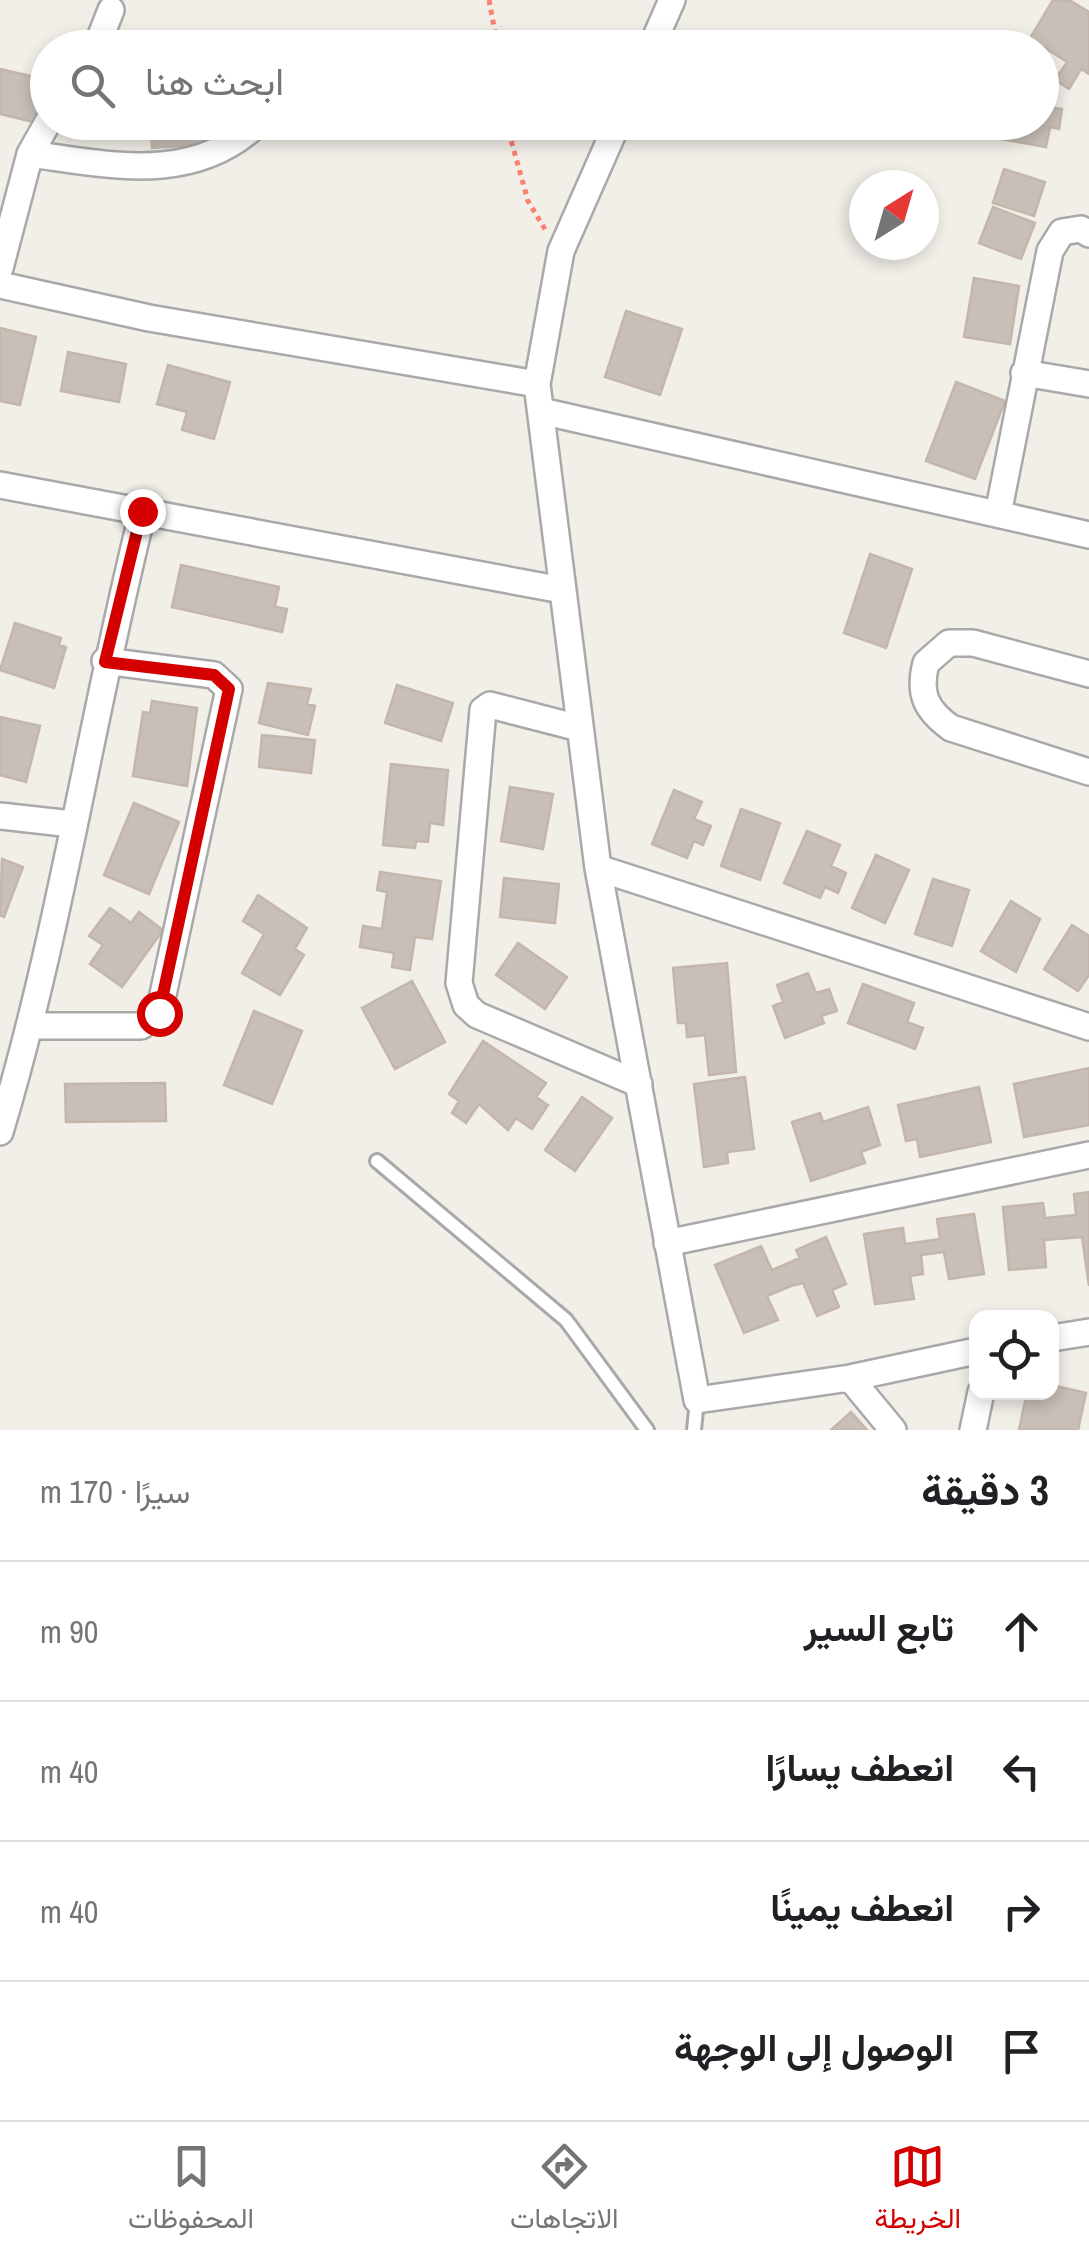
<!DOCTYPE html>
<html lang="ar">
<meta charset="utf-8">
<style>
body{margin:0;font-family:"Archivo Narrow",Vazirmatn,sans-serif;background:#f2f2f2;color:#202124;direction:rtl}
.controls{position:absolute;right:30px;bottom:30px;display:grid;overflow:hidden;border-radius:20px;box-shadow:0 5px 15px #0003}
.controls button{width:90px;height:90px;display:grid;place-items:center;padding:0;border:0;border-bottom:2px solid #e0e0e0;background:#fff;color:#202124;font:50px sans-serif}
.compass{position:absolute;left:849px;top:170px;width:90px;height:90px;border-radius:50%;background:#fff;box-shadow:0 5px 15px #0003;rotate:37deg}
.stop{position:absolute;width:30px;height:30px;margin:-22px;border:8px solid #d40000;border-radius:50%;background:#fff}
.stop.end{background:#d40000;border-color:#fff;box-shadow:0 2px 10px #0008}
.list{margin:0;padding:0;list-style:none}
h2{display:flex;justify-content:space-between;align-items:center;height:130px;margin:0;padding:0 40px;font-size:42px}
h2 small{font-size:32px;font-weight:400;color:#757577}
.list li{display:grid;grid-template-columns:65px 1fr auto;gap:30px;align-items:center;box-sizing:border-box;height:140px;padding:0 40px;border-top:2px solid #e0e0e0}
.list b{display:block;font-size:38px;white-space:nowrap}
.list em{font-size:32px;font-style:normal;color:#757577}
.icon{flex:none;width:55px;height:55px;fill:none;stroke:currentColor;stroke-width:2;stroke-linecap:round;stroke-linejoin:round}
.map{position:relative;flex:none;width:1089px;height:1430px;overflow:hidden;direction:ltr}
.search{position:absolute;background:#fff;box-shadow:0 5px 15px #0003;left:30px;right:30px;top:30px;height:110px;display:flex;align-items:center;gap:25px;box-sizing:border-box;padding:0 35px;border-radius:55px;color:#757577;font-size:38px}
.sheet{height:690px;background:#fff}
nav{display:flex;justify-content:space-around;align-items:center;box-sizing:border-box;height:140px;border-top:2px solid #e0e0e0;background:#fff;font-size:28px;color:#757577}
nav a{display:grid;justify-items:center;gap:5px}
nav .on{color:#d40000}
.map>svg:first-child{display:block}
.building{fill:#c7bfb8;stroke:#c4b6ab;stroke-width:2.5}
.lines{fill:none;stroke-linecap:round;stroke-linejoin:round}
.lane-casing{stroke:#a9a9a9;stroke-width:18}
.street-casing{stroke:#a9a9a9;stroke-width:30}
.path{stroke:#fa8072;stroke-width:5;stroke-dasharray:5 5;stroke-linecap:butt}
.lane{stroke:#fff;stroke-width:12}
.street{stroke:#fff;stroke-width:25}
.route{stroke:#d40000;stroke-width:12}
</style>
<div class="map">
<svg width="1089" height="1430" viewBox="0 0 1089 1430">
<rect width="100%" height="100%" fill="#f2efe9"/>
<path class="building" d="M1053 0 1071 1 1089 12V74L1081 69 1069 89 1055 80 1067 62 1030 38Z
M0 69 48 80 45 125 0 114Z
M1042 106 1062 109 1059 129 1050 127 1046 147 995 138 998 122H1042Z
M178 122H215L216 144 152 148 151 129 179 127Z
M1004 169 1045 182 1034 216 993 203Z
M993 207 1035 223 1021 259 979 243Z
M974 278 1019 286 1010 344 964 337Z
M626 311 682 329 660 395 605 377Z
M0 328 36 337 20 405 0 401Z
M68 352 126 364 119 402 61 391Z
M168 365 230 382 214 439 182 430 187 412 157 404Z
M956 382 1005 401 975 479 926 461Z
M870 554 912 569 886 648 844 633Z
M181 565 279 587 275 607 287 609 282 632 172 607Z
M15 623 61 638 59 645 66 647 54 688 0 670Z
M268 683 311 689 307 704 315 706 308 735 259 723Z
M397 685 453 703 441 741 385 723Z
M152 701 197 708 187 786 133 776 143 712 150 713Z
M0 717 40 726 26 782 0 775Z
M262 735 315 740 311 773 259 767Z
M391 764 448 770 443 825 430 823 428 842 416 841 415 848 383 845Z
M510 787 553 794 543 849 501 841Z
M674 790 702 802 694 819 711 826 703 845 694 841 687 858 652 844Z
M134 803 179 822 149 894 104 875Z
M741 809 780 823 760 880 721 866Z
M807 831 840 845 831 866 846 873 838 893 825 887 820 898 784 883Z
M876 855 909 870 885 923 852 908Z
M2 859 23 867 4 917 0 915Z
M380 872 441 881 432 939 415 937 410 970 392 967 394 953 360 947 363 926 382 929 387 892 377 890Z
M504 878 559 884 555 923 500 917Z
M933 879 969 890 952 946 915 934Z
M258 895 307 928 295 949 304 955 280 995 242 973 264 934 243 921Z
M1011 901 1040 919 1016 972 981 951Z
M110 908 131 923 139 912 163 930 122 987 90 964 103 945 89 936Z
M1072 925 1089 936V975L1078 991 1044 969Z
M518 943 567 977 545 1009 496 975Z
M727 963 736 1072 709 1075 705 1035 687 1037 686 1023H678L673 968Z
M808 973 816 993 829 989 837 1011 821 1016 824 1023 785 1038 773 1006 783 1002 777 985Z
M412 981 445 1042 395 1069 362 1008Z
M863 984 914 1003 907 1022 923 1028 915 1049 848 1023Z
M254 1011 302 1031 272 1104 224 1085Z
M483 1041 546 1083 536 1097 548 1105 532 1129 516 1118 508 1130 479 1104 466 1123 452 1113 459 1101 449 1094Z
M1089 1068V1125L1024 1137 1014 1084Z
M745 1077 754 1149 727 1152 728 1163 704 1167 694 1084Z
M165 1083 166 1121 66 1122 65 1084Z
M979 1087 991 1142 920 1157 917 1139 906 1141 898 1105Z
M582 1097 612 1118 575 1171 545 1150Z
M868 1107 880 1145 861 1152 865 1163 811 1181 792 1122 820 1113 823 1122Z
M1089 1192V1286L1082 1237 1044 1240 1046 1267 1009 1270 1003 1207 1043 1203 1045 1218 1076 1215 1074 1194Z
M974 1214 984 1274 949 1279 944 1252 921 1255 923 1274 910 1276 914 1299 875 1304 864 1234 903 1228 905 1244 940 1239 937 1219Z
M826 1237 846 1284 832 1290 839 1307 817 1316 803 1283 791 1286 767 1296 778 1320 744 1333 715 1265 761 1246 772 1270 800 1258 796 1250Z
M1052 1385 1086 1393 1078 1430H1019L1027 1392H1052Z
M851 1412 867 1430H831Z"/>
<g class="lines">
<defs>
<path id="lane" d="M377 1161 566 1320 647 1430
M694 1430 697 1400"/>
<path id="street" d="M96 48 111 10
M651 48 672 0
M618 122 561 251 537 384 598 868 697 1400 850 1378 976 1351
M30 154C111 165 194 185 259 122
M0 268 30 154 48 122
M0 285 149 318 537 384
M1024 373 1089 384
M541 411 1089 535
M0 485 562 590
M998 514 1050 251 1062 232 1081 229 1089 234
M1089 674 973 643H949L926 663C918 694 926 710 951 728L1089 772
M579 728 490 705 483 710 459 983 466 1005 477 1015 639 1084
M0 816 72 824
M598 868 1089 1027
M32 1026H141L159 1013 229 689 214 675 105 661
M0 1132C61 929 91 717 143 511
M667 1243 1089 1155
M1052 1338 1089 1332
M850 1378 893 1430
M973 1430 981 1392"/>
</defs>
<use href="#lane" class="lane-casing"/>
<use href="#street" class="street-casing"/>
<path class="path" d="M489 0 498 48
M506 122 528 201 546 231"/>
<use href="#lane" class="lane"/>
<use href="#street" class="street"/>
</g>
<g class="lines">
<path class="route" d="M142 511 105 662 214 675 229 689 159 1013"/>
</g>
</svg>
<div class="controls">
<button><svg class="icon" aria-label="locate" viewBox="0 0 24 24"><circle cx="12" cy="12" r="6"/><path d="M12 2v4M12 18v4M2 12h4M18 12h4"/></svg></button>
</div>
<svg class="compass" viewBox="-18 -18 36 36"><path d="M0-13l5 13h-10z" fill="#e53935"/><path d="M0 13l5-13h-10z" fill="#757577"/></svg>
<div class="stop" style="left:159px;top:1013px"></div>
<div class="stop end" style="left:142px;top:511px"></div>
<div class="search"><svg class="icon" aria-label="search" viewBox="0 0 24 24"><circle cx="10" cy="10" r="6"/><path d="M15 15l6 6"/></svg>ابحث هنا</div>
</div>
<section class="sheet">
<h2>3 دقيقة<small>سيرًا · 170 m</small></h2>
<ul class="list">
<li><svg class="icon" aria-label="ahead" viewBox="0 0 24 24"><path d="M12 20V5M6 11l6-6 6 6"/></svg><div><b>تابع السير</b></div><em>90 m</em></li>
<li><svg class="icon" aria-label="left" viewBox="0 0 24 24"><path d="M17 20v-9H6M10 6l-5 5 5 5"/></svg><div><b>انعطف يسارًا</b></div><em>40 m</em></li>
<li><svg class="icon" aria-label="right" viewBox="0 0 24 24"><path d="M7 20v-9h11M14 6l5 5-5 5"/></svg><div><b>انعطف يمينًا</b></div><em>40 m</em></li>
<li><svg class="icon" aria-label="arrive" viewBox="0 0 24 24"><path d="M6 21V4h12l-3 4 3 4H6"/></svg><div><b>الوصول إلى الوجهة</b></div></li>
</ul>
</section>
<nav>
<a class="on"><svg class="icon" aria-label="map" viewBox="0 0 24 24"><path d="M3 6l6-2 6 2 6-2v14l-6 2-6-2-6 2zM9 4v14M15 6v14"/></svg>الخريطة</a>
<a><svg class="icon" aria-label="directions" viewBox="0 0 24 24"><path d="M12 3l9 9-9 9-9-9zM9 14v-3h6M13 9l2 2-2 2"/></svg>الاتجاهات</a>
<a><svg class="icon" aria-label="saved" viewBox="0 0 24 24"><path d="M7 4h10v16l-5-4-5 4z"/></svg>المحفوظات</a>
</nav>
